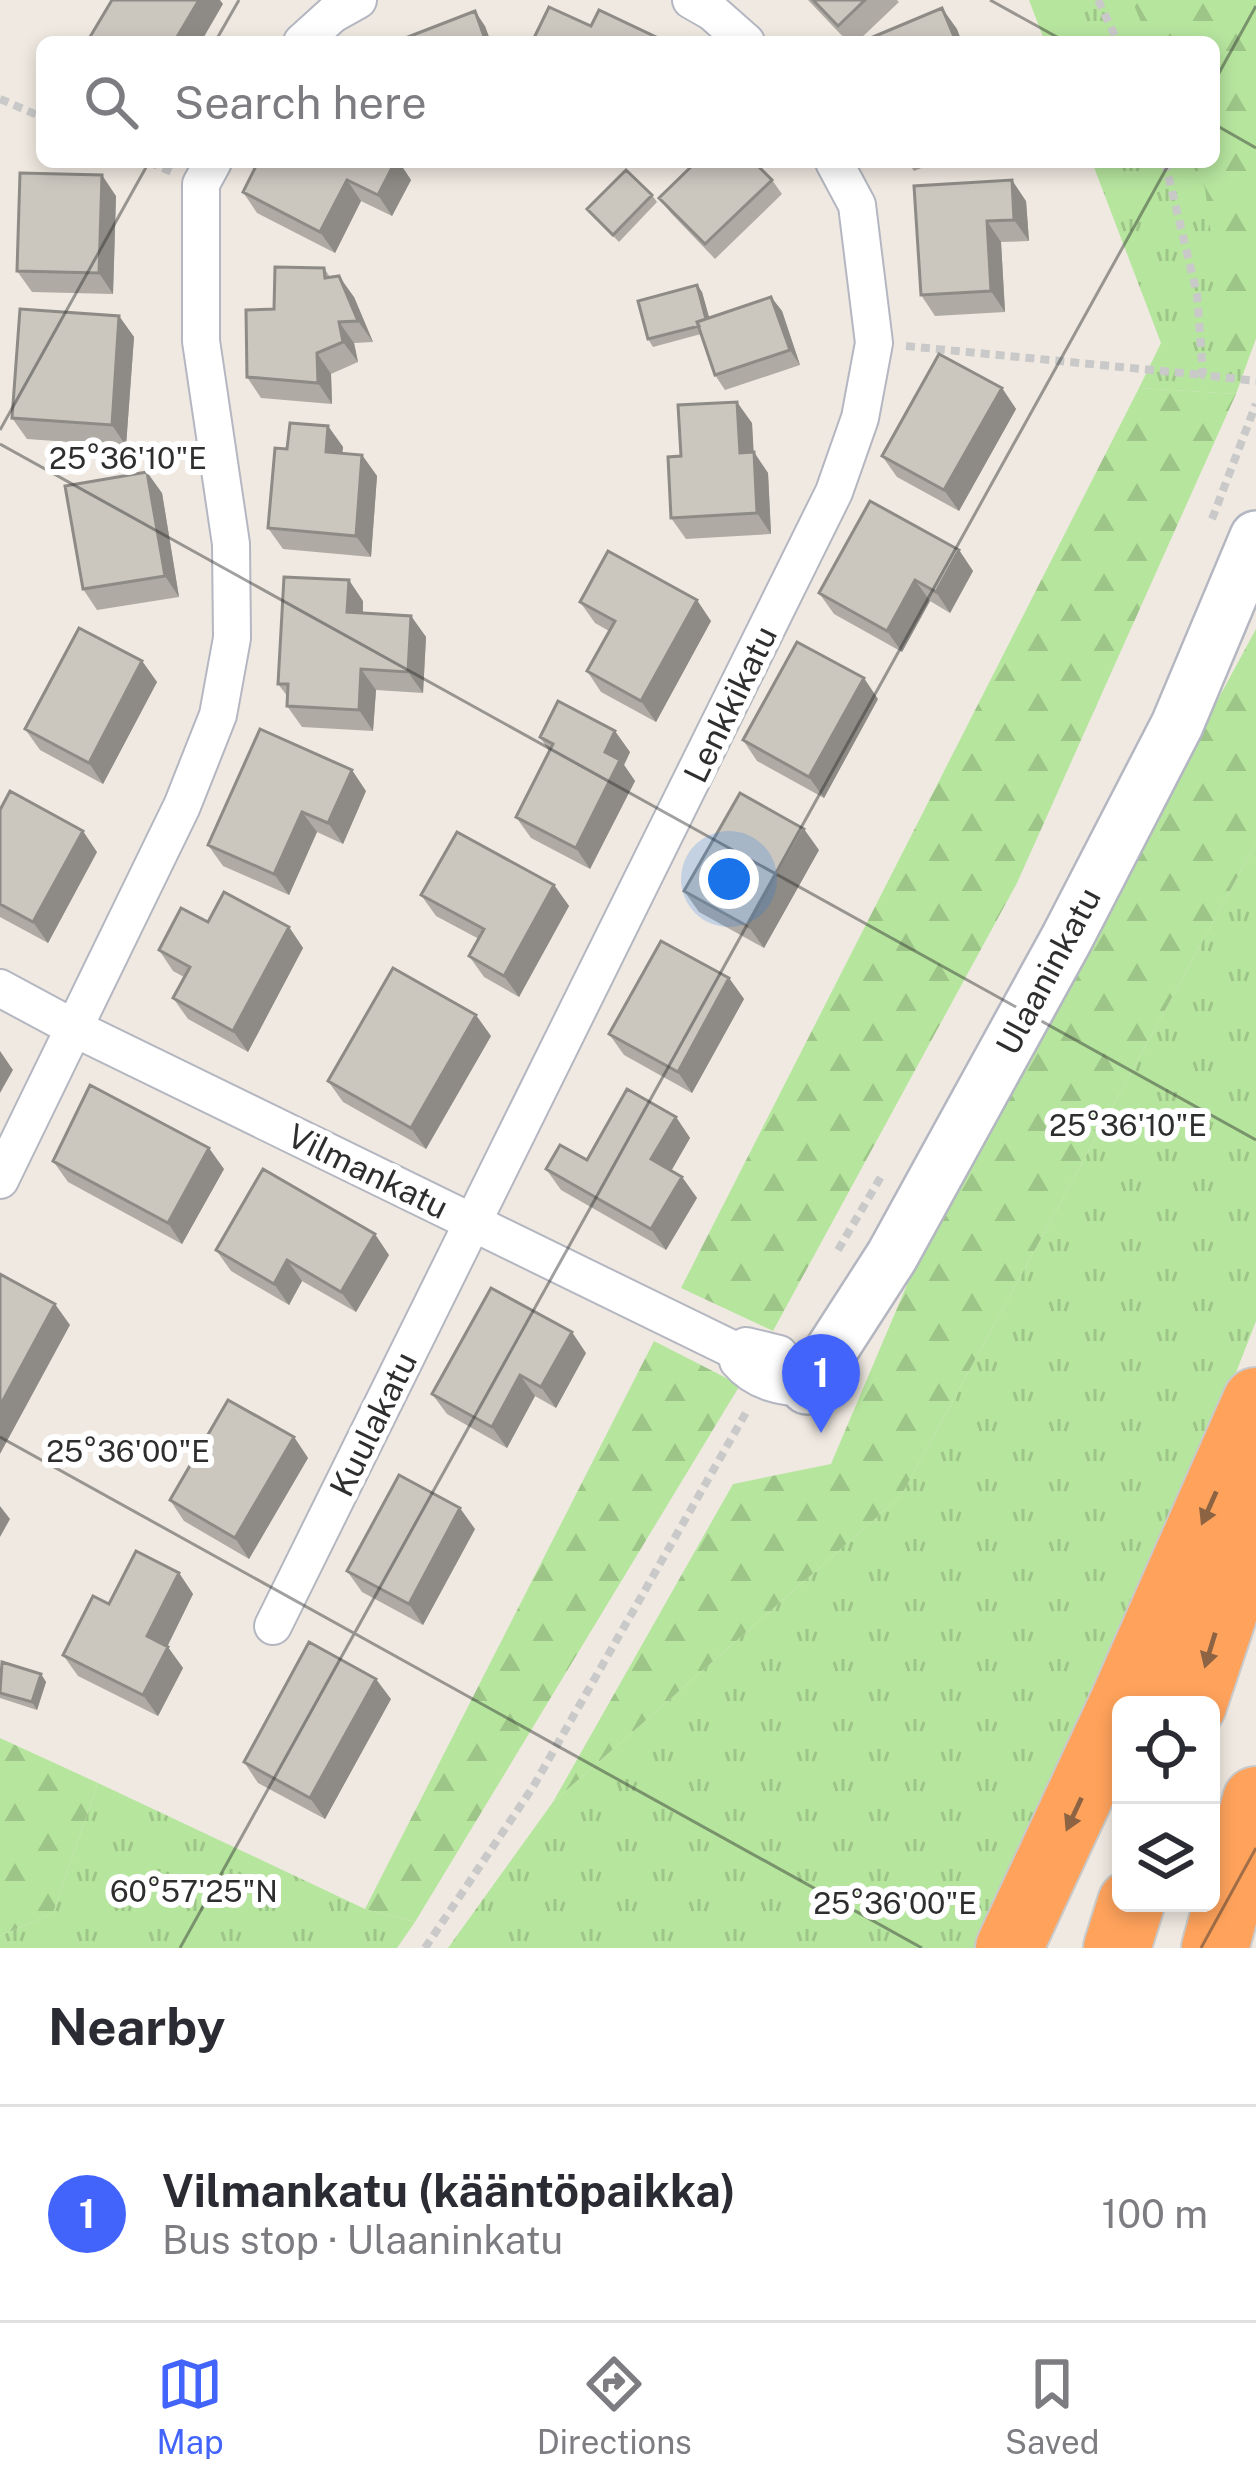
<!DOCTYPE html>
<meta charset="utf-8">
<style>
body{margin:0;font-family:"Public Sans",sans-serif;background:#f7f7f7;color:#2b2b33}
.controls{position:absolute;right:36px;bottom:36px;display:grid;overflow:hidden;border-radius:18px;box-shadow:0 6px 18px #0003}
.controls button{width:108px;height:108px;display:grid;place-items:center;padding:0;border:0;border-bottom:3px solid #e1e1e2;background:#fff;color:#2b2b33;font:60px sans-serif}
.you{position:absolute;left:729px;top:879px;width:42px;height:42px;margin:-30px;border:9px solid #fff;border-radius:50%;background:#1a73e8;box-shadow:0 0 0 18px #1a73e833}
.badge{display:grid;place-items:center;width:78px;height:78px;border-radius:50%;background:#4264fb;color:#fff;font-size:39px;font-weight:700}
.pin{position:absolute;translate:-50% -99px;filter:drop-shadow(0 3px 6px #0008)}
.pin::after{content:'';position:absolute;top:63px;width:42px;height:36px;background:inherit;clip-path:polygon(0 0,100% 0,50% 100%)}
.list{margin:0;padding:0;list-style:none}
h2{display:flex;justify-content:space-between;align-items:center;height:156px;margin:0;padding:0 48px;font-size:51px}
h2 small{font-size:39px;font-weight:400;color:#7c7c81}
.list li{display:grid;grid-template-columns:78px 1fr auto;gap:36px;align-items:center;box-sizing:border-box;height:216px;padding:0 48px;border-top:3px solid #e1e1e2}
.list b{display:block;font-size:45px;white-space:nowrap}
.list p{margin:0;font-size:39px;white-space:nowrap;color:#7c7c81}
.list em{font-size:39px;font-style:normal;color:#7c7c81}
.icon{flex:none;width:66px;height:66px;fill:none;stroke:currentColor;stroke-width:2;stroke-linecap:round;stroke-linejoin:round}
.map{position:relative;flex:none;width:1256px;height:1948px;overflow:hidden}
.search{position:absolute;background:#fff;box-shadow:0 6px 18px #0003;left:36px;right:36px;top:36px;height:132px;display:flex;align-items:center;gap:30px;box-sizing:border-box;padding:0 42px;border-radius:18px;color:#7c7c81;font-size:45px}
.sheet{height:372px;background:#fff}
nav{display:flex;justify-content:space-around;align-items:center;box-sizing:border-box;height:168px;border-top:3px solid #e1e1e2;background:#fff;font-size:33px;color:#7c7c81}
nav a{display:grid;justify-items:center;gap:6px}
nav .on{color:#4264fb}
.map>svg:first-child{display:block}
.grass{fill:url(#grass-tufts)}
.forest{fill:url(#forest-firs)}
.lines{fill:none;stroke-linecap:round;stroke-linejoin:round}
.street-casing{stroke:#b4b7c1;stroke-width:40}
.secondary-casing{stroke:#b4b7c1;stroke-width:56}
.highway-casing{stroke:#c9c9c9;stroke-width:70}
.path{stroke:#c9c9c9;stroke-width:8;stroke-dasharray:9 6;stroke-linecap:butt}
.street{stroke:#fff;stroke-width:36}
.secondary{stroke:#fff;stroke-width:51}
.highway{stroke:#ffa35c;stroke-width:66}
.wall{fill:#afaba4}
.shaded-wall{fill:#8e8b86}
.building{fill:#cbc7bf;stroke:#8e8b86;stroke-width:3}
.oneway{fill:#8c6343}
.ticks{fill:none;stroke:#2e2e2e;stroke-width:3;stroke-opacity:0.45}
.labels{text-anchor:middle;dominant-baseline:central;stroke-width:12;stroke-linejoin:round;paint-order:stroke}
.street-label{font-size:33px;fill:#2e2e2e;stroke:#fff}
.ticks-label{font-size:30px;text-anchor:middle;fill:#2e2e2e;stroke:#fff;stroke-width:12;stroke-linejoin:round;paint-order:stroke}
</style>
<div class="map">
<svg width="1256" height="1948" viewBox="0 0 1256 1948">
<defs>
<pattern id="grass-tufts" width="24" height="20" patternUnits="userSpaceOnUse" patternTransform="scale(3)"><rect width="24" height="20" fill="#b6e59e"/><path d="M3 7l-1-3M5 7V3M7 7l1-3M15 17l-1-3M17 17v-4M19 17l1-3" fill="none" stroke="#9dc588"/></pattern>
<pattern id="forest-firs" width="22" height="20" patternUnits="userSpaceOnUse" patternTransform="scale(3)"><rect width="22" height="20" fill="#b6e59e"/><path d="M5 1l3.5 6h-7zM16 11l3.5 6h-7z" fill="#9dc588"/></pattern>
</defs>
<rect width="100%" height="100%" fill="#efe9e1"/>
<path class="grass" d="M1029 0H1256V338L1236 394 1139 388 1161 343 1092 162H1214V42H1045Z
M1256 843V1321L1196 1476 988 1948H448L553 1802 901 1496Z
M98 1783 365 1909 415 1922 397 1948H0V1936L53 1913Z"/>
<path class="forest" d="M1132 0H1256V338L1251 352 1227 358 1205 188 1195 162H1214V42H1149Z
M1139 388 1236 394 1017 883 773 1331 681 1288Z
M1256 629V843L901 1496 553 1802 733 1484 831 1464 929 1233Z
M654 1341 740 1385 415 1922 365 1909Z
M0 1738 98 1783 53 1913 0 1936Z"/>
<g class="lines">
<defs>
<path id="street" d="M691 0 712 12 746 42
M302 42 333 14 358 0
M0 988 76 1029 738 1352 746 1346 779 1354 807 1388
M0 1180 182 806 218 715 232 638 231 544 201 341V184L213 162
M738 1352V1361C756 1382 780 1387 807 1388
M273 1626 834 492 860 418 874 343 857 205 834 162"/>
<path id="secondary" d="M807 1388 892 1256 1067 938 1177 725 1256 537"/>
<path id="highway" d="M1122 1705 1256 1401
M1193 1705 1256 1517
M1009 1948 1121 1707
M1117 1948 1131 1903
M1215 1948 1256 1800"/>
</defs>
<use href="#street" class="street-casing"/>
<use href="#secondary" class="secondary-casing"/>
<use href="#highway" class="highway-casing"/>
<path class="path" d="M1098 0 1118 42
M0 99 42 117
M149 162 172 172
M1165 162 1197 294 1203 375 1256 381
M906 346 1203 375
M1212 519 1256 404
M838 1250 882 1175
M425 1948 533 1787 748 1409"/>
<use href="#street" class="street"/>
<use href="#secondary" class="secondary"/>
<use href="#highway" class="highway"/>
</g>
<path class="wall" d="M808 0H897L899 2 857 42H848Z
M258 162H399L411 180 392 216 361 201 335 253 257 213 243 192Z
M908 162H936L914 171Z
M772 180 782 194 715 259 670 212 659 198Z
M914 186 1026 201 1029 241 1001 242 1005 312 935 316 921 295Z
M652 195 657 202 619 242 587 209Z
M116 196 113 294 32 292 17 271Z
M324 268 330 277 354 297 373 342 354 343 358 362 331 374 332 404 261 398 247 377 274 309Z
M697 285 702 292 709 318 771 297 782 311 800 365 725 390 715 375 701 334 653 347 648 339Z
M119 316 134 337 126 446 27 439 12 418Z
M1002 388 1016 409 959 511 897 477 882 456Z
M752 423 753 452 768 473 771 534 686 539 671 518 681 456Z
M328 426 343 447 342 454 362 455 377 476 371 557 283 549 268 528 287 449Z
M162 493 179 597 97 610 83 589Z
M959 550 973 571 950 613 930 601 902 652 834 614 819 593Z
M363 601V613L411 616 426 637 423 693 376 690 373 731 302 727 287 706 288 697 278 684Z
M580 602 711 621 656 722 601 692 587 671 609 631 595 623Z
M142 661 157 682 103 784 40 750 25 729Z
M878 699 824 798 757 761 743 740Z
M540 737 630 752 624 765 635 781 590 869 531 838 516 817 549 751Z
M366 791 343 844 317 832 289 895 223 866 208 845Z
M0 810 97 852 48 943 0 917Z
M819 850 764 948 699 912 684 891Z
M554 885 569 906 519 997 484 977 469 956 479 939 436 916 421 895Z
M208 922 289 927 303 948 248 1052 188 1019 173 998 184 977 173 971 159 950Z
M729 978 744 999 692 1093 624 1055 609 1034Z
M491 1036 426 1149 343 1102 328 1081Z
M676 1117 690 1138 671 1171 682 1177 697 1198 666 1250 561 1190 546 1169 587 1160Z
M53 1161 224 1169 182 1244 68 1182Z
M216 1250 389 1255 356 1312 302 1281 289 1305 231 1271Z
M586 1353 556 1408 535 1396 507 1448 447 1414 432 1394Z
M294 1437 308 1458 249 1559 184 1521 170 1500Z
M475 1529 423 1625 362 1592 347 1571Z
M179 1573 193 1594 167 1647 183 1668 158 1716 78 1676 63 1655 109 1604Z
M0 1667 41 1674 46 1682 37 1710 0 1698Z
M391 1699 325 1819 258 1783 244 1762Z"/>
<path class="shaded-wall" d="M199 0H220L223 4 201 42H174Z
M942 8 957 29 962 42H957L955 39Z
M475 11 485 26 491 42H486Z
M395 162H399L411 180 392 216 378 195Z
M102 175 116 196 113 294 99 273Z
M347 180 361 201 335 253 320 232Z
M1012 180 1026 201 1029 241 1014 220Z
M987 221 1001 242 1005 312 991 291Z
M339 276 354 297 373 342 358 321Z
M697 285 702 292 713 331 707 323Z
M771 297 782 311 800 365 790 350Z
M119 316 134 337 126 446 112 425Z
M339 322 354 343 358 362 343 342Z
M317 353 331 374 332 404 318 383Z
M1002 388 1016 409 959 511 944 490Z
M737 402 752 423 755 474 740 453Z
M328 426 343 447 340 473 326 452Z
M754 452 768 473 771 534 757 513Z
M362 455 377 476 371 557 356 536Z
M147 472 162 493 179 597 165 576Z
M959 550 973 571 950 613 936 592Z
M349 580 363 601 362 633 347 612Z
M915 580 930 601 902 652 887 631Z
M697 600 711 621 656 722 641 701Z
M411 616 426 637 423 693 408 672Z
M142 661 157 682 103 784 89 763Z
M361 669 376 690 373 731 359 710Z
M864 678 878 699 824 798 809 777Z
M615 731 630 752 624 765 635 781 590 869 576 848 605 752Z
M352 770 366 791 343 844 328 823Z
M302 812 317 832 289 895 274 874Z
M804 829 819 850 764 948 749 927Z
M83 831 97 852 48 943 33 922Z
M554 885 569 906 519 997 504 976Z
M289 927 303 948 248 1052 233 1031Z
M729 978 744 999 692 1093 678 1072Z
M476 1015 491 1036 426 1149 411 1128Z
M0 1051 13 1070 0 1093Z
M676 1117 690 1138 666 1180 651 1159Z
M209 1148 224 1169 182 1244 168 1223Z
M682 1177 697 1198 666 1250 651 1229Z
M375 1234 389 1255 356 1312 341 1292Z
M287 1260 302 1281 289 1305 274 1284Z
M55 1304 70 1325 0 1454V1406Z
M572 1332 586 1353 556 1408 541 1387Z
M520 1375 535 1396 507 1448 492 1427Z
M294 1437 308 1458 249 1559 235 1538Z
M0 1506 10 1519 0 1537Z
M460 1508 475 1529 423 1625 409 1604Z
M179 1573 193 1594 162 1657 147 1636Z
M168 1647 183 1668 158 1716 143 1695Z
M41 1674 46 1682 37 1710 32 1702Z
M376 1679 391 1699 325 1819 310 1798Z"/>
<path class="building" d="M112 0H199L174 42H87Z
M813 0H865L838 26Z
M549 7 591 26 599 10 658 38 656 42H532Z
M942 8 955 39 947 42H861Z
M475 11 486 42H395Z
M258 162H395L378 195 347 180 320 232 243 192Z
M696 162H754L772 180 705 244 659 198Z
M626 170 652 195 613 235 587 209Z
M20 173 102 175 99 273 17 271Z
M1012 180 1014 220 987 221 991 291 921 295 914 186Z
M275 267 324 268 325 278 339 276 358 321 339 322 343 342 317 353 318 383 247 377 246 310 274 309Z
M697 285 706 319 697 322 699 326 648 339 638 301Z
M771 297 790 350 715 375 697 322Z
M20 309 119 316 112 425 12 418Z
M939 354 1002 388 944 490 882 456Z
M737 402 740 453 754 452 757 513 671 518 668 457 681 456 678 405Z
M290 423 328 426 326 452 362 455 356 536 268 528 275 448 287 449Z
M147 472 165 576 83 589 65 486Z
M870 501 959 550 936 592 915 580 887 631 819 593Z
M608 551 697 600 641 701 587 671 615 621 580 602Z
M284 577 349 580 347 612 411 616 408 672 361 669 359 710 287 706 288 684H278Z
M79 628 142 661 89 763 25 729Z
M797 642 864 678 809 777 743 740Z
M558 701 615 731 605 752 620 760 576 848 516 817 553 744 540 737Z
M260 729 352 770 328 823 302 812 274 874 208 845Z
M10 791 83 831 33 922 0 904V810Z
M740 793 804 829 749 927 684 891Z
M457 832 554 885 504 976 469 956 484 929 421 895Z
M224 892 289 927 233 1031 173 998 190 967 159 950 181 908 208 922Z
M661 941 729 978 678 1072 609 1034Z
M393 968 476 1015 411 1128 328 1081Z
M90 1085 209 1148 168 1223 53 1161Z
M627 1089 676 1117 651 1159 682 1177 651 1229 546 1169 560 1145 587 1160Z
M263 1169 375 1234 341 1292 287 1260 274 1284 216 1250Z
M0 1274 55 1304 0 1406Z
M491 1288 572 1332 541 1387 520 1375 492 1427 432 1394Z
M228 1400 294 1437 235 1538 170 1500Z
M399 1475 460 1508 409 1604 347 1571Z
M136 1551 179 1573 147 1636 168 1647 143 1695 63 1655 93 1596 109 1604Z
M309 1642 376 1679 310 1798 244 1762Z
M2 1662 41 1674 32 1702 0 1693Z"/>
<defs><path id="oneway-solid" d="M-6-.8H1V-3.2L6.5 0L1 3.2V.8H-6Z" transform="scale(3)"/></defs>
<g class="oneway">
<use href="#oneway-solid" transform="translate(1209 1508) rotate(114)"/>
<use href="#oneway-solid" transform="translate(1210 1650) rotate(107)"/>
<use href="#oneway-solid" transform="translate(1074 1814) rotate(115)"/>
</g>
<path class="ticks" d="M990 0 1066 42M215 42 239 0M1214 82 1256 6M1214 124 1256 148M0 430 149 162M0 444 1256 1140M0 1437 922 1948M180 1948 1170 162M1201 1948 1256 1848"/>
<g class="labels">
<g class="street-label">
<text transform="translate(730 704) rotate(-64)">Lenkkikatu</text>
<text transform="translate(1048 971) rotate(-62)">Ulaaninkatu</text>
<text transform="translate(368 1171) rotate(26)">Vilmankatu</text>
<text transform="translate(373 1424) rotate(-64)">Kuulakatu</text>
</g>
</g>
<g class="ticks-label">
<text x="128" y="469">25°36'10"E</text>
<text x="1128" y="1136">25°36'10"E</text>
<text x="128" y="1462">25°36'00"E</text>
<text x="194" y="1902">60°57'25"N</text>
<text x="895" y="1914">25°36'00"E</text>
</g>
</svg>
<div class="controls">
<button><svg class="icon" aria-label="locate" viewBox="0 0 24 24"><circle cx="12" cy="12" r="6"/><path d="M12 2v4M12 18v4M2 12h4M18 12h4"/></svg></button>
<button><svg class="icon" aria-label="layers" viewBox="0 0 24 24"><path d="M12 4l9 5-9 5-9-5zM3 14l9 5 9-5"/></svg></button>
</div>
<div class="you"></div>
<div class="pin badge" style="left:821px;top:1433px">1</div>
<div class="search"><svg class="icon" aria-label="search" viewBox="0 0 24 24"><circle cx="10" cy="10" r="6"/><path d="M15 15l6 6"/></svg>Search here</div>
</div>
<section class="sheet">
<h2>Nearby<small></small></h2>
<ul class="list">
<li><span class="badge">1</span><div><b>Vilmankatu (kääntöpaikka)</b><p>Bus stop · Ulaaninkatu</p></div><em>100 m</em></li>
</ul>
</section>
<nav>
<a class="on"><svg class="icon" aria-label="map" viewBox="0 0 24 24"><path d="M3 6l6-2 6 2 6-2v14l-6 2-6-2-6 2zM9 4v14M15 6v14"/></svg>Map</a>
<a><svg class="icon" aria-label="directions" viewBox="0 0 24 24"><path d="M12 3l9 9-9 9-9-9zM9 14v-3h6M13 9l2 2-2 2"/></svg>Directions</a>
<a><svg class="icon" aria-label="saved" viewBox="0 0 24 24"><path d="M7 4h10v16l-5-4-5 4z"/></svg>Saved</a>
</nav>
